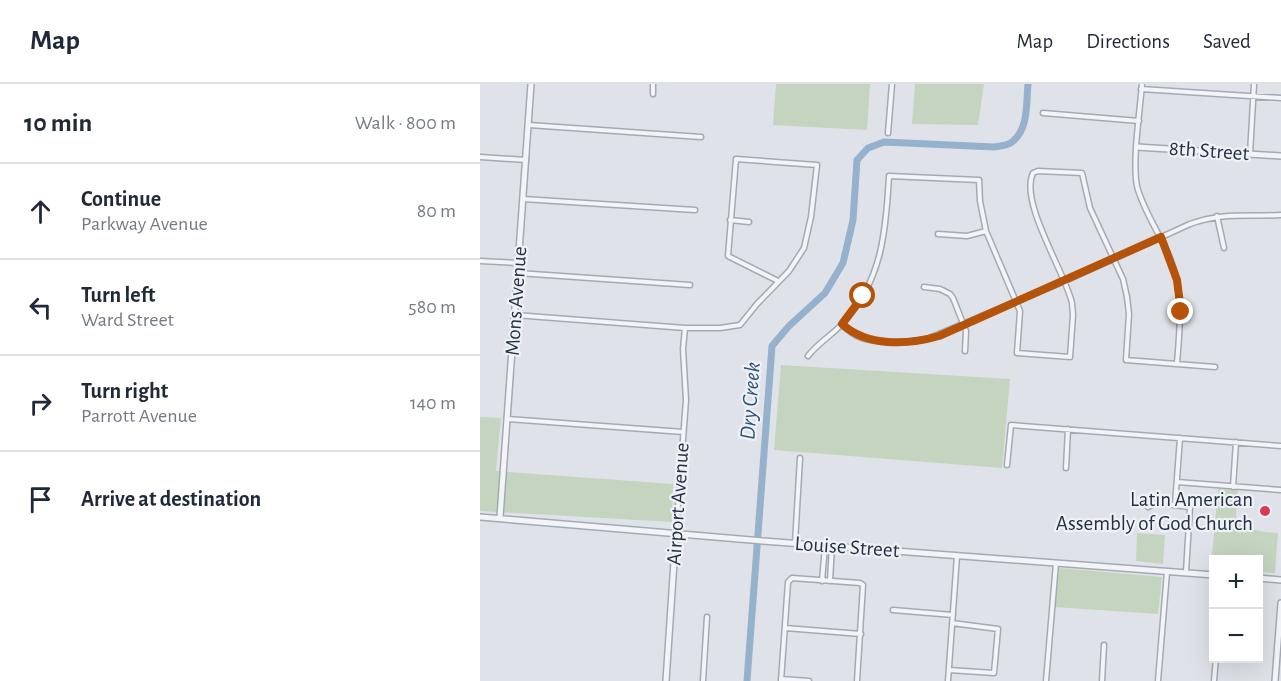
<!DOCTYPE html>
<meta charset="utf-8">
<style>
body{margin:0;font-family:"Alegreya Sans",sans-serif;background:#f2f2f3;color:#1f2937}
.controls{position:absolute;right:18px;bottom:18px;display:grid;overflow:hidden;border-radius:0px;box-shadow:0 6px 24px #0002}
.controls button{width:54px;height:54px;display:grid;place-items:center;padding:0;border:0;border-bottom:2px solid #e0e1e3;background:#fff;color:#1f2937;font:30px sans-serif}
.stop{position:absolute;width:18px;height:18px;margin:-14px;border:4px solid #b45309;border-radius:50%;background:#fff}
.stop.end{background:#b45309;border-color:#fff;box-shadow:0 2px 6px #0008}
.list{margin:0;padding:0;list-style:none}
h2{display:flex;justify-content:space-between;align-items:center;height:78px;margin:0;padding:0 24px;font-size:26px}
h2 small{font-size:20px;font-weight:400;color:#747a83}
.list li{display:grid;grid-template-columns:39px 1fr auto;gap:18px;align-items:center;box-sizing:border-box;height:96px;padding:0 24px;border-top:2px solid #e0e1e3}
.list b{display:block;font-size:22px;white-space:nowrap}
.list p{margin:0;font-size:20px;white-space:nowrap;color:#747a83}
.list em{font-size:20px;font-style:normal;color:#747a83}
.icon{flex:none;width:33px;height:33px;fill:none;stroke:currentColor;stroke-width:2;stroke-linecap:round;stroke-linejoin:round}
.map{position:relative;flex:none;width:801px;height:597px;overflow:hidden}
header{display:flex;align-items:center;gap:36px;box-sizing:border-box;height:84px;padding:0 30px;background:#fff;border-bottom:2px solid #e0e1e3}
header strong{font-size:28px}
nav{display:flex;gap:33px;margin-inline-start:auto;font-size:21px}
main{display:flex}
aside{flex:1;background:#fff}
.map>svg:first-child{display:block}
.green{fill:#c4d4bf}
.lines{fill:none;stroke-linecap:round;stroke-linejoin:round}
.river{stroke:#96b1cc;stroke-width:7}
.minor-casing{stroke:#a4aab4;stroke-width:7}
.tertiary-casing{stroke:#a4aab4;stroke-width:8}
.minor{stroke:#f2f4f7;stroke-width:4}
.tertiary{stroke:#f2f4f7;stroke-width:5}
.route{stroke:#b45309;stroke-width:8}
.poi-dot{fill:#d93951;stroke:#eef2f7;stroke-width:2}
.labels{text-anchor:middle;dominant-baseline:central;stroke-width:4.5;stroke-linejoin:round;paint-order:stroke}
.street-label{font-size:21px;fill:#263042;stroke:#eef2f7}
.poi-label{font-size:21px;fill:#263042;stroke:#eef2f7;text-anchor:end}
.water-label{font-size:22px;font-style:italic;fill:#2d4f79;stroke:#eef2f7}
</style>
<header>
<strong>Map</strong>
<nav><a>Map</a><a>Directions</a><a>Saved</a></nav>
</header>
<main>
<aside>
<h2>10 min<small>Walk · 800 m</small></h2>
<ul class="list">
<li><svg class="icon" aria-label="ahead" viewBox="0 0 24 24"><path d="M12 20V5M6 11l6-6 6 6"/></svg><div><b>Continue</b><p>Parkway Avenue</p></div><em>80 m</em></li>
<li><svg class="icon" aria-label="left" viewBox="0 0 24 24"><path d="M17 20v-9H6M10 6l-5 5 5 5"/></svg><div><b>Turn left</b><p>Ward Street</p></div><em>580 m</em></li>
<li><svg class="icon" aria-label="right" viewBox="0 0 24 24"><path d="M7 20v-9h11M14 6l5 5-5 5"/></svg><div><b>Turn right</b><p>Parrott Avenue</p></div><em>140 m</em></li>
<li><svg class="icon" aria-label="arrive" viewBox="0 0 24 24"><path d="M6 21V4h12l-3 4 3 4H6"/></svg><div><b>Arrive at destination</b></div></li>
</ul>
</aside>
<div class="map">
<svg width="801" height="597" viewBox="0 0 801 597">
<rect width="100%" height="100%" fill="#dfe3e9"/>
<path class="green" d="M296 0H390L387 46 293 41Z
M435 0H504L498 41 432 40Z
M301 281 530 295 522 384 294 366Z
M0 333 21 334 16 387 193 400 192 438 0 427Z
M738 405 758 406 756 433C768 447 781 448 798 449L795 489 779 488 778 476H734L733 484H731Z
M657 449 685 451 683 480 656 477Z
M579 484 682 493 678 530 575 523Z"/>
<g class="lines">
<path class="river" d="M267 597 292 262 309 242 345 209 363 179 373 136 377 76 388 64 404 58 514 63C520 62 527 62 532 58 549 45 546 19 548 0"/>
<defs>
<path id="minor" d="M662 0C660 27 652 77 657 102 662 124 681 152 690 174 704 208 700 243 697 279
M661 5 801 14
M173 10V0
M563 29 659 37
M49 41 221 53
M408 49 412 0
M770 70 774 0
M0 73 46 76
M43 115 215 126
M737 132 744 164
M250 136 269 138
M458 150 487 152 506 147
M0 177 38 179
M38 189 210 201
M444 203 460 205 470 210 473 214 486 247 485 267
M35 231 205 244H240L260 241 277 220 309 187 324 164 331 133 337 81 256 75 248 172 298 197
M362 241C367 245 371 249 377 252 393 260 430 259 447 255L585 197 710 140C744 128 767 133 801 131
M328 272C338 259 351 252 362 240 402 198 406 147 409 92L499 96 500 117 506 147 540 227 537 269 590 273 593 231 592 219C585 188 539 118 553 89L558 87 602 89 610 124 643 195 647 213 649 230 646 276 735 283
M27 335 203 348
M527 381 531 341 801 362
M586 384 588 345
M697 398 801 406
M753 403 756 358
M695 420 700 354
M668 423 676 419 710 423 706 488
M196 448 206 316 203 265 205 244
M315 459 320 374
M342 497 345 462
M350 497 352 462
M413 526 473 531
M305 544 381 550
M469 586 514 589 518 545 472 539
M301 595 329 597
M223 597 227 533
M301 597 308 498 312 494 380 499 383 501 377 597
M468 597 477 472
M566 597 576 479
M622 597 624 561
M678 597 687 488
M734 597 736 574"/>
<path id="tertiary" d="M657 63 801 72
M0 433 283 457 734 491
M20 433 51 0
M778 494 801 496
M186 597 196 448
M795 597 801 519"/>
</defs>
<use href="#minor" class="minor-casing"/>
<use href="#tertiary" class="tertiary-casing"/>
<use href="#minor" class="minor"/>
<use href="#tertiary" class="tertiary"/>
</g>
<g class="lines">
<path class="route" d="M383 212 362 240C387 263 428 261 459 252L681 153 697 196 701 228"/>
</g>
<circle class="poi-dot" cx="785" cy="427" r="6"/>
<g class="labels">
<g class="street-label">
<text transform="translate(729 67) rotate(4)">8th Street</text>
<text transform="translate(36 217) rotate(-86)">Mons Avenue</text>
<text transform="translate(198 420) rotate(-86)">Airport Avenue</text>
<text transform="translate(367 463) rotate(4)">Louise Street</text>
</g>
<g class="poi-label">
<text x="773" y="415">Latin American<tspan x="773" dy="24">Assembly of God Church</tspan></text>
</g>
<g class="water-label">
<text transform="translate(270 317) rotate(-86)">Dry Creek</text>
</g>
</g>
</svg>
<div class="controls">
<button>+</button>
<button>−</button>
</div>
<div class="stop" style="left:383px;top:212px"></div>
<div class="stop end" style="left:701px;top:228px"></div>
</div>
</main>
